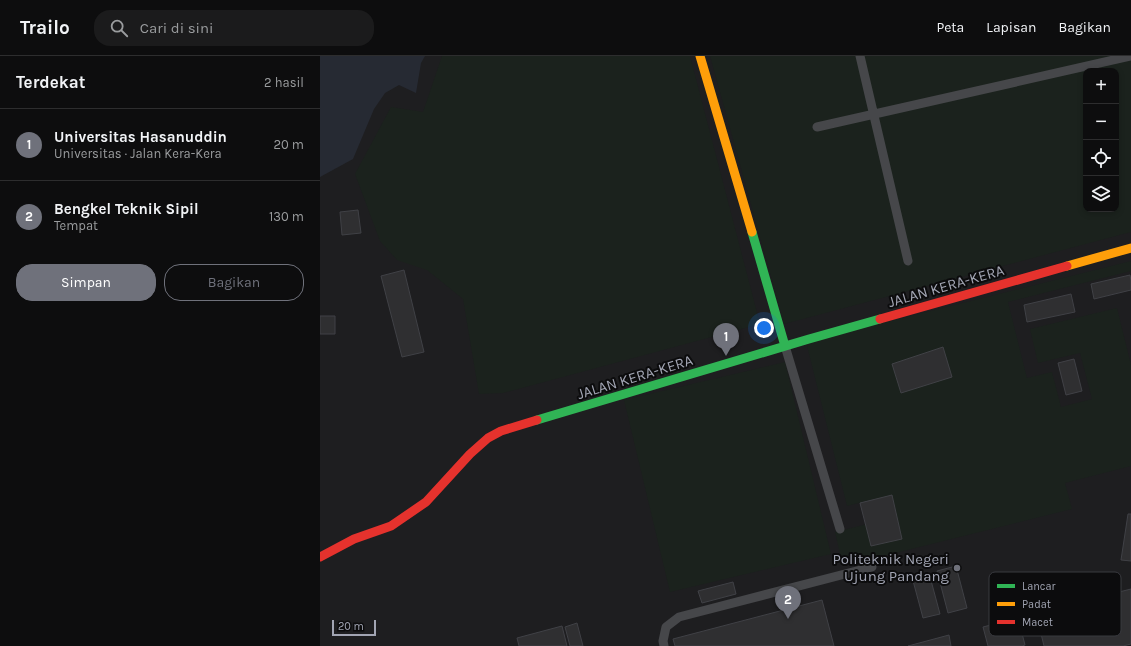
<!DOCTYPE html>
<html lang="id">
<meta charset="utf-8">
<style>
body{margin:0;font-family:Karla,sans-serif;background:#1b1b1c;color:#f1f3f6}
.controls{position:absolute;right:12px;top:12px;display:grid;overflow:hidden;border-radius:8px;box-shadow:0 2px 6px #0003}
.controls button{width:36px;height:36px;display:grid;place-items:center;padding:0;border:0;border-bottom:1px solid #2d2d2e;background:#0d0d0e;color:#f1f3f6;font:20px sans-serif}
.scale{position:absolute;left:12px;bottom:10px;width:44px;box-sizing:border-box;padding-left:4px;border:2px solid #a2a5b3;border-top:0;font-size:11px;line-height:14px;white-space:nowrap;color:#a2a5b3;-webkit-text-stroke:3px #0c0c0d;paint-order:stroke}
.you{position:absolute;left:444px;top:272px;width:14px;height:14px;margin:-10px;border:3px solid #fff;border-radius:50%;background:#1a73e8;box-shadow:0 0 0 6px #1a73e833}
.badge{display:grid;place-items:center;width:26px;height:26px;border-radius:50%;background:#6f717b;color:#fff;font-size:13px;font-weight:700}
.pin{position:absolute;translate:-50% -33px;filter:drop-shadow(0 1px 2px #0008)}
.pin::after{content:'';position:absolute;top:21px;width:14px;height:12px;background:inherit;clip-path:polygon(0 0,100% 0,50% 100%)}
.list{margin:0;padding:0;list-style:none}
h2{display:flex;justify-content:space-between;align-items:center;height:52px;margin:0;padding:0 16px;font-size:17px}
h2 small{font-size:13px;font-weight:400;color:#9a9c9e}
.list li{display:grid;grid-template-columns:26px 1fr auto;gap:12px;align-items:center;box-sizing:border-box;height:72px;padding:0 16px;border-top:1px solid #2d2d2e}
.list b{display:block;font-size:15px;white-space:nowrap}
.list p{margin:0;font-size:13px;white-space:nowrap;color:#9a9c9e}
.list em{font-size:13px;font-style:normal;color:#9a9c9e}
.actions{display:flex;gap:8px;padding:12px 16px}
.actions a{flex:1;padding:9px 0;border:1px solid #6f717b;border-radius:16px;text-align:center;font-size:14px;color:#6f717b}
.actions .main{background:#6f717b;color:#fff}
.icon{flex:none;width:22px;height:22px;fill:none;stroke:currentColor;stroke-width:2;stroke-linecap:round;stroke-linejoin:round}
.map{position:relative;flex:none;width:811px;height:590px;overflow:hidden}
header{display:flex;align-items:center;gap:24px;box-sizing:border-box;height:56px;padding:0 20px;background:#0d0d0e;border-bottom:1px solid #2d2d2e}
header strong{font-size:19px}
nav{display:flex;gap:22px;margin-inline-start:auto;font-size:14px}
.search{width:280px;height:36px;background:#1b1b1c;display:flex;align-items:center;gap:10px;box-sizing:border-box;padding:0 14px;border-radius:16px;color:#9a9c9e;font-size:15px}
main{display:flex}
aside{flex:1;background:#0d0d0e}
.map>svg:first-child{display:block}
.built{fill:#1e1e20;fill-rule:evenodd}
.green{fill:#1b221d;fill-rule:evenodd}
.water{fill:#262a33}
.building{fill:#2f2f31;stroke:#404146}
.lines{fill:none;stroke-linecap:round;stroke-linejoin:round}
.lane{stroke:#46474a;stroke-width:9}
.fast{stroke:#30b455;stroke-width:9}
.slow{stroke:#ff9f0a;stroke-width:9}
.jam{stroke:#e5322d;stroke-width:9}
.poi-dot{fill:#6f717b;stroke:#0c0c0d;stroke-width:1.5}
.labels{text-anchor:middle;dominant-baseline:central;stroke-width:4;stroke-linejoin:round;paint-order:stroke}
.street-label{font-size:15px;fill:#a2a5b3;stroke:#0c0c0d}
.poi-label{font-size:15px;fill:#a2a5b3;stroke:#0c0c0d;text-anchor:end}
.key{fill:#0c0c0d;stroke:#393a3f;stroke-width:1}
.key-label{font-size:11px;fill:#a2a5b3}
</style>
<header>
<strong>Trailo</strong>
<div class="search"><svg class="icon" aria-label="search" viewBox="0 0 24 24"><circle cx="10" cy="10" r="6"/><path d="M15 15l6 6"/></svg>Cari di sini</div>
<nav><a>Peta</a><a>Lapisan</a><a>Bagikan</a></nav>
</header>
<main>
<aside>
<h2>Terdekat<small>2 hasil</small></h2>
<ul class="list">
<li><span class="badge">1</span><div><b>Universitas Hasanuddin</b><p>Universitas · Jalan Kera-Kera</p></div><em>20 m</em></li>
<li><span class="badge">2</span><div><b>Bengkel Teknik Sipil</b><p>Tempat</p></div><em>130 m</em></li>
</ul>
<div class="actions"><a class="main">Simpan</a><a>Bagikan</a></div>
</aside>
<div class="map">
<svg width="811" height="590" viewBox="0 0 811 590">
<rect width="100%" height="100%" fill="#111112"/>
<path class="built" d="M0 0H811V590H0ZM766 15H796V153H766Z"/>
<path class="green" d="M122 0H370L440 268 183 337 159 338 143 243 107 214 77 204 60 185 35 118 71 51 103 56Z
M390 0H811V176L464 268ZM766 15H796V153H766Z
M811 205V215L688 246 707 322 732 316 741 351 772 343 760 297 718 307 710 273 797 252 811 309V410L745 427 752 453 523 510 515 476 564 464 558 442 527 450 486 286Z
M465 306 511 498 350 536 304 344Z"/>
<path class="water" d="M0 0H105L101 7 96 37 79 29 65 37 54 53 33 103 0 121Z"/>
<path class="building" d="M38 154 41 177 22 179 20 156Z
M84 214 104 296 82 301 61 220Z
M810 219 811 225V234L774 243 771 228Z
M751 238 755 256 707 266 704 249Z
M0 260H15V278H0Z
M623 291 632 321 581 337 572 308Z
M754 303 762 335 746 339 738 307Z
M572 439 582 483 551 490 540 447Z
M808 458H811V505L801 504Z
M636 510 647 552 628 557 617 515Z
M609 517 620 558 603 562 592 521Z
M413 526 416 538 382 547 378 535Z
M811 533V588L803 590H724L716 557Z
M502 544 514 590H355L353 583Z
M698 562 705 589 702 590H668L663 571Z
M257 567 263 590H250L245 571Z
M242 570 247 590H199L197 582Z
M629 579 631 590H588Z"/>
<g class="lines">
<path class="lane" d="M540 0 588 205
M497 71 811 0
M465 290 520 473
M344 590 343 585 346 571 359 561 552 511"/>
<path class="fast" d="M432 176 465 290
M217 364 489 283 560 263"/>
<path class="slow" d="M380 0 432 176
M747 210 811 192"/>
<path class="jam" d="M560 263 747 210
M0 501 34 483 71 470 106 446 150 398 168 382 181 375 217 364"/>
</g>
<circle class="poi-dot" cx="637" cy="512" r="4"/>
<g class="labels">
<g class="street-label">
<text transform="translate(626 230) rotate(-16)">JALAN KERA-KERA</text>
<text transform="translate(315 321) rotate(-17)">JALAN KERA-KERA</text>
</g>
<g class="poi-label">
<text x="629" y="503">Politeknik Negeri<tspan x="629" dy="17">Ujung Pandang</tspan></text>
</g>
</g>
<rect x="669" y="516" width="132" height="64" rx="6" class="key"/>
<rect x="677" y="528" width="18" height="4" fill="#30b455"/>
<rect x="677" y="546" width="18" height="4" fill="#ff9f0a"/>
<rect x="677" y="564" width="18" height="4" fill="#e5322d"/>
<g class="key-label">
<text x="702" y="534">Lancar</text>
<text x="702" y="552">Padat</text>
<text x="702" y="570">Macet</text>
</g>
</svg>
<div class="controls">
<button>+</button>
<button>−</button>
<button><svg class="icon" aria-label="locate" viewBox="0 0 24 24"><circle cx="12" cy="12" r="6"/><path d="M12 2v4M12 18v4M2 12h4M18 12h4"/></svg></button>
<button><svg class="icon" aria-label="layers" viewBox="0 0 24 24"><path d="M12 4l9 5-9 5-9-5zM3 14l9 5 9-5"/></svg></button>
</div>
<div class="scale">20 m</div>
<div class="you"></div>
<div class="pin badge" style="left:406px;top:300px">1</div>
<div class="pin badge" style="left:468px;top:563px">2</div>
</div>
</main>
